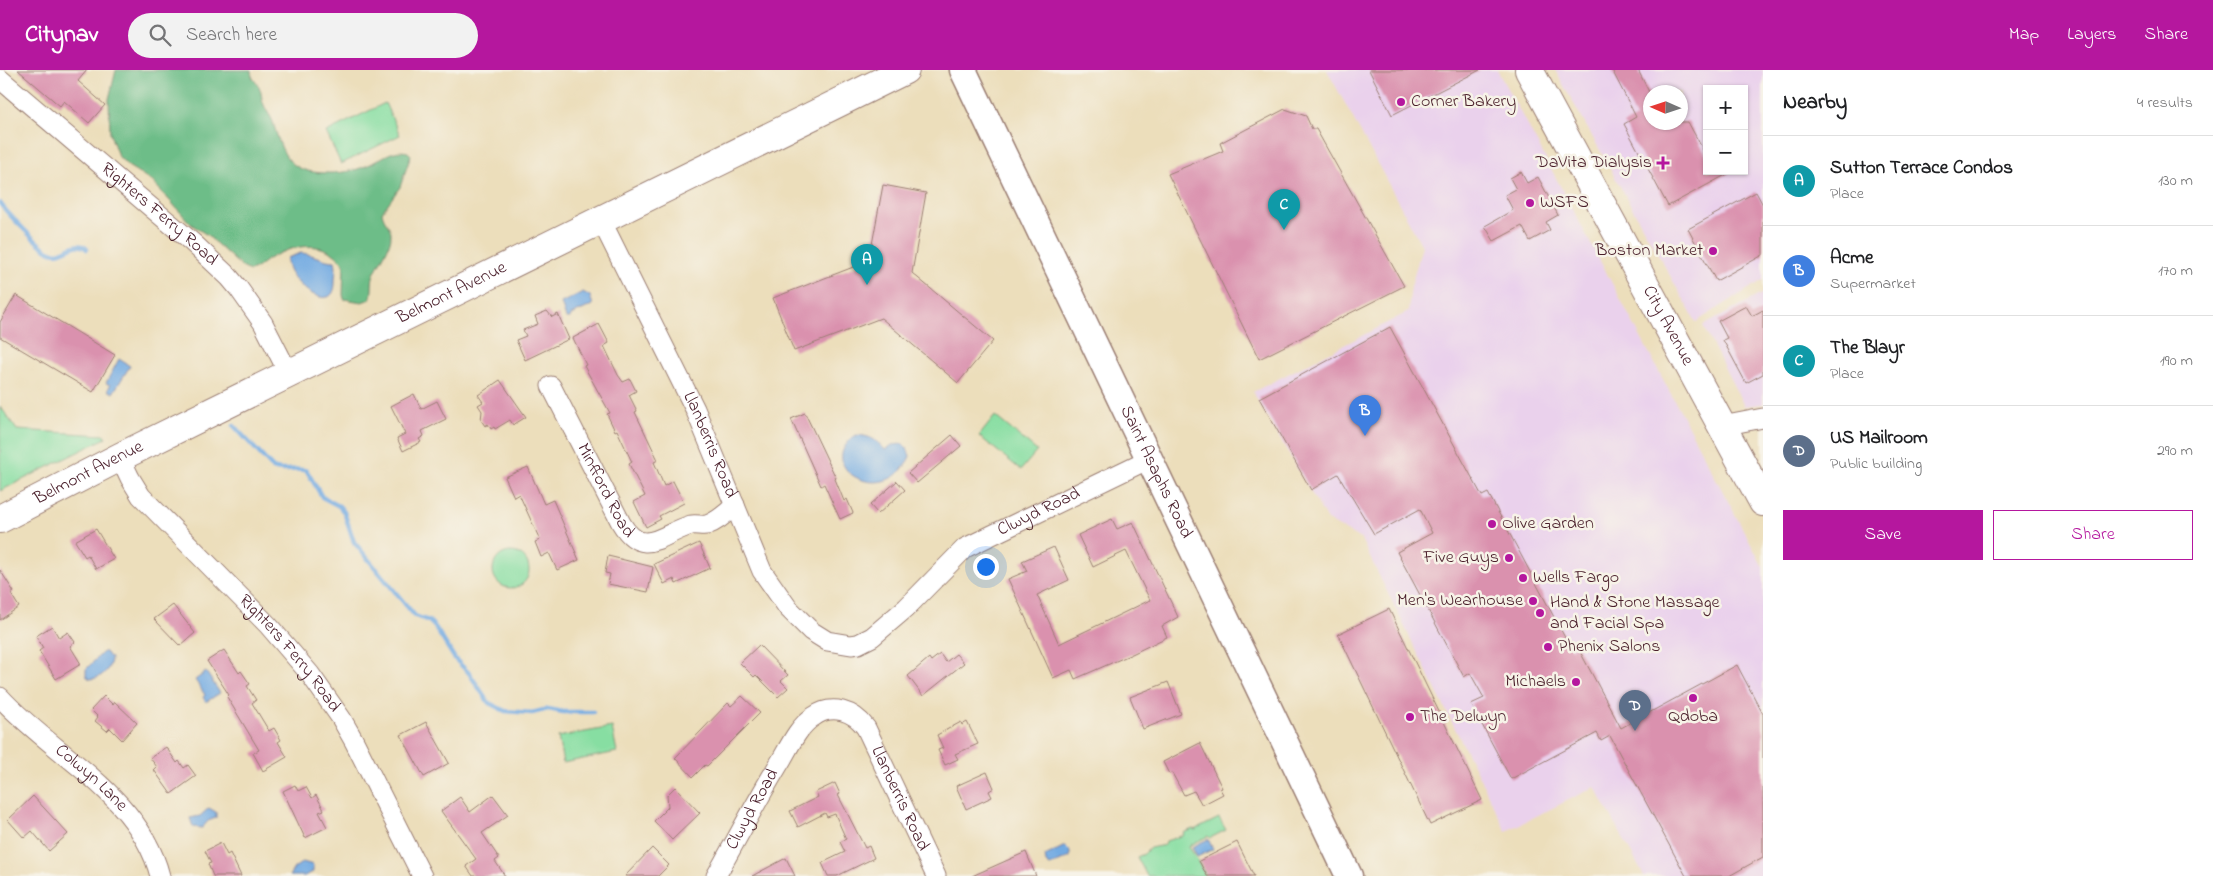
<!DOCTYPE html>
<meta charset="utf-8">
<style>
body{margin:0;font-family:"Indie Flower",sans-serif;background:#f2f2f2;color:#202124}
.controls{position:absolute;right:15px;top:15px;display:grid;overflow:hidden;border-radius:0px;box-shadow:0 1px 4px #0004}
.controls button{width:45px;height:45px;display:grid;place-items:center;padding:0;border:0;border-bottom:1px solid #e0e0e0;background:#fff;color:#202124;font:25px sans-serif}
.compass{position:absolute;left:1643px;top:15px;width:45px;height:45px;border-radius:50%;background:#fff;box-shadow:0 1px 4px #0004;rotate:273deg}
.you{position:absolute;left:985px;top:496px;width:18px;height:18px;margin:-12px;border:4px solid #fff;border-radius:50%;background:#1a73e8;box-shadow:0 0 0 8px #1a73e833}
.badge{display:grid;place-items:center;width:32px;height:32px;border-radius:50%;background:#b5179e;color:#fff;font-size:16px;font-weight:700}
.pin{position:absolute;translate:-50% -41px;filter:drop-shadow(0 1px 2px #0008)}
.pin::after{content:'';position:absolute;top:26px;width:18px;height:15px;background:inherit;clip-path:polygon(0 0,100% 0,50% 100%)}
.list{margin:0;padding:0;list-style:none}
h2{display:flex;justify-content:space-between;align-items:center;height:65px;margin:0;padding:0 20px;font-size:21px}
h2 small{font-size:16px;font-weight:400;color:#757577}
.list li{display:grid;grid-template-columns:32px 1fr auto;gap:15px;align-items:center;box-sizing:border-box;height:90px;padding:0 20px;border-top:1px solid #e0e0e0}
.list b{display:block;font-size:19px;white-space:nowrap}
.list p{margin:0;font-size:16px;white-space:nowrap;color:#757577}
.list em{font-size:16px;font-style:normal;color:#757577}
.actions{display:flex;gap:10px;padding:15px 20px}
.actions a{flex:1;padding:11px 0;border:1px solid #b5179e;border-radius:0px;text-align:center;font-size:18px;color:#b5179e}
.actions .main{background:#b5179e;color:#fff}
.icon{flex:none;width:28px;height:28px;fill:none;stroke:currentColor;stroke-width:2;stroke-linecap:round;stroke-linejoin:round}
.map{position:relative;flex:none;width:1763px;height:806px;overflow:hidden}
header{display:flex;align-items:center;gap:30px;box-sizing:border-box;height:70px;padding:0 25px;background:#b5179e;color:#fff}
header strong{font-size:24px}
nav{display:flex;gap:28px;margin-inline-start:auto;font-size:18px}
.search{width:350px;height:45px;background:#f2f2f2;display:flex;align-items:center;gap:12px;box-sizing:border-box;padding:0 18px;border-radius:28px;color:#757577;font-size:19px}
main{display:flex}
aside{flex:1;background:#fff}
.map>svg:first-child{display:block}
.built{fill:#ead1ec;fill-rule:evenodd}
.green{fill:#87dea2;stroke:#687e66}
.forest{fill:#6dbd88;stroke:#5c6e5a}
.water{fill:#73abe2;stroke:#5e6586}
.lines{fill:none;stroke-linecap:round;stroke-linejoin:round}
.stream{stroke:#73abe2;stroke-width:4.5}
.building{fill:#da91ae}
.street-casing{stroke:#9b7e73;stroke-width:21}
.secondary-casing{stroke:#9b7e73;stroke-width:29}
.primary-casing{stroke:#9b7e73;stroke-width:30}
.highway-casing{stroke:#9b7e73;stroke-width:30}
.street{stroke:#fff;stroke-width:19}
.secondary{stroke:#fff;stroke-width:26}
.primary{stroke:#fff;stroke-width:28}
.highway{stroke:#fff;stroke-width:28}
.poi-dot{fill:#b5179e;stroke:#f7f3e8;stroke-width:2}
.labels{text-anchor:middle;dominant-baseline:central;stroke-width:5;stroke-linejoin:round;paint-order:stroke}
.poi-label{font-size:18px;fill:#4a1f2b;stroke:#f7f3e8;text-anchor:start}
.street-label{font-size:18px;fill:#4a1f2b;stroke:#f7f3e8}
</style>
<header>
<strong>Citynav</strong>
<div class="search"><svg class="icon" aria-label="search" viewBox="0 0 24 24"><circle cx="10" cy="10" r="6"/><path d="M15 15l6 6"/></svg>Search here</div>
<nav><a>Map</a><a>Layers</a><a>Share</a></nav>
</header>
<main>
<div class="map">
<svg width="1763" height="806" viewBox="0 0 1763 806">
<rect width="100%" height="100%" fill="#f7f3e8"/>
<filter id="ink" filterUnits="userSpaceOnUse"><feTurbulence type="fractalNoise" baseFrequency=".02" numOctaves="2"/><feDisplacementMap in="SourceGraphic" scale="10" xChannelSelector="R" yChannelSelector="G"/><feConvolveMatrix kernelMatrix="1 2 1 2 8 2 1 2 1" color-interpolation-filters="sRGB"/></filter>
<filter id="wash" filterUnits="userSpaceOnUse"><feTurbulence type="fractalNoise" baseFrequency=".0096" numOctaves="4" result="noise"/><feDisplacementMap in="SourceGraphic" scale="20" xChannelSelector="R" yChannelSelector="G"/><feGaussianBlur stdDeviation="1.12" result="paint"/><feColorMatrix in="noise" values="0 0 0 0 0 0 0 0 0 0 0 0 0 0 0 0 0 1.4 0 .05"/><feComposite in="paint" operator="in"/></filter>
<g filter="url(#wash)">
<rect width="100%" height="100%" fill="#ecdebb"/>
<path class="built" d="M1327 0H1497L1541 80 1763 497V806H1644L1595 717 1506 761 1361 469 1327 450 1253 322 1408 242 1411 217 1422 176Z
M1555 0H1763V210L1696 252ZM1707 19H1744V101H1707ZM1650 22H1680V52H1650Z
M1763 223V334L1744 336 1703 256Z"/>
<path class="green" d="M385 33 400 65 341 94 326 62Z
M0 336 17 360 104 365 106 368 0 421Z
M995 346 1037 381 1021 400 979 366Z
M493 500a18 18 0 1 1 36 0a18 18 0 1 1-36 0Z
M612 657 617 682 563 693 558 667Z
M1219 748 1226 760 1210 768 1208 766 1189 776 1206 806H1147L1137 787 1144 784 1150 778 1165 775 1166 771 1184 765 1183 763 1193 759 1195 760Z"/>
<path class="forest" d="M116 0H251C251 8 255 10 259 17 262 22 261 30 264 35 266 41 271 46 273 52 283 87 289 103 328 103 341 103 354 101 366 96 381 90 391 78 408 82L411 85 400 117 382 142C383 151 391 157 391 163 392 176 380 191 375 202 370 210 374 221 370 229L362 232 344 229 343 225 344 195C326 167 290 175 267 190 261 194 257 199 250 201L242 197 207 165 191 154 152 111 128 96 118 86 110 64 109 29Z"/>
<path class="water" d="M301 183C314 184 323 191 335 191 337 198 335 204 335 211 336 250 284 211 287 188Z
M583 222 590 226 593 235 571 245 570 248H566L561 233Z
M119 289 130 296 113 323 108 320 110 315 106 313Z
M856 365C870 366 876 369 885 380L892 375 902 374 907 378 910 386C888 440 810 398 856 365Z
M104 581 111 588C111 599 101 609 90 609L86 606V599Z
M206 602 220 623 206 632 203 627 205 625 195 610Z
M209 738 216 742V748L208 751 202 758 193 757 190 748 200 746Z
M1208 769 1213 779 1197 787 1192 777Z
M1065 776 1070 781V787L1050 796 1046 793 1045 786Z
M303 792 313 795V802L304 806H289L294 798Z"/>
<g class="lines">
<path class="stream" d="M0 133C6 142 42 179 51 182 64 187 75 168 87 179
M234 356 273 398C283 403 296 397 307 401L322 427 339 436 344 442 354 472 415 546 429 551 435 557 455 589 469 603 489 633 505 641 532 643 548 639 563 642H593"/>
</g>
<g id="blocks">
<path class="building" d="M18 0H87L78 11 105 35 89 53 64 31 60 36Z
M1369 0H1480L1392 45Z
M1612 0H1638L1650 24V52H1688L1707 87V101H1733L1668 136 1624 54 1636 47Z
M1285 39 1306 46 1312 59H1316L1404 216 1259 289 1168 104 1223 81 1220 73Z
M1521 102 1527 113 1538 107 1558 145 1546 152 1550 160 1530 171 1522 156 1494 171 1485 156 1513 140 1505 125 1516 119 1510 108Z
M883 115 926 123 912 203 993 271 958 313 881 248 794 281 773 228 869 191Z
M1756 122 1763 135V185L1716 211 1688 159Z
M16 225 115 285 93 322 0 267V252Z
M1746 236 1752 246 1763 240V304L1746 313 1723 270 1727 268 1718 251Z
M547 241 552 247 558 244 569 269 525 290 516 270 526 266 523 260 538 254 535 246Z
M599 254 609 273 604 276 618 305 623 312 630 309 636 321 629 325 637 341 635 342 658 390 654 392 664 416 673 411 684 433 659 446 661 449 646 457 634 432 645 426 629 394 632 392 617 360 615 361 607 344 610 343 584 296 586 295 573 268Z
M1390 257 1482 426 1488 423 1571 579 1577 576 1621 658 1737 595 1763 644V787L1729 806H1686L1610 666 1601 671 1597 663 1511 709 1471 634 1484 628 1470 603 1464 607 1397 482 1432 463 1420 439 1374 464 1338 404 1311 420 1259 328Z
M500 310 526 347 513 355 510 350 495 359 494 357 491 359 488 354 485 356 481 350 482 341 478 335 483 332 478 325Z
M414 324 421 339 437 331 446 349 422 361 424 366 419 369 421 372 403 381 397 368 405 364 391 336Z
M805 343 836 408 835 409 844 431 847 429 853 443 840 449 824 414 821 416 791 349Z
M952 365 961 376 917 413 908 403Z
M528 397 544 434 553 430 579 490 557 500 549 483 541 487 535 472 540 470 519 424 514 427 505 407Z
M897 411 905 420 878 444 870 435Z
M1112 449 1117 459 1133 452 1178 547 1162 556 1167 567 1132 584 1075 609 1071 600 1053 608 1008 509 1027 501 1022 491 1054 477 1069 510 1037 525 1059 574 1150 530 1126 481 1093 497 1078 465Z
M96 459 114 489 96 499 88 485 85 487 75 471Z
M699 473 710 498 676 514 674 509 664 514 654 494Z
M608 486 653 497 648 522 608 514 610 504 605 503Z
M0 500 14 522 11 524 19 537 0 550Z
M173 535 195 563 180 576 154 549Z
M1389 539 1482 730 1430 755 1338 564Z
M52 556 59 568 68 562 75 572 70 576 81 594 56 609 39 581 43 578 36 566Z
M759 575 788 605 781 611 788 618 778 627 756 605 754 607 740 593Z
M224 580 239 603 241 601 250 614 247 616 256 630 252 633 269 661 274 658 281 670 278 672 287 687 263 701 253 683 259 680 227 627 229 625 207 591Z
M940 584 946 592 956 584 964 593 923 626 908 606 929 588 931 591Z
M1168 612 1181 644 1143 659 1130 627Z
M104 626 113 635 115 632 137 653 122 670 110 658 107 661 95 651 98 647 91 640Z
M742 626 760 643 707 696 705 695 693 707 675 688 728 633 731 636Z
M426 652 449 693 424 707 401 665Z
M961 652 962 655 967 652 978 674 955 684 958 689 945 695 938 680 943 678 937 665Z
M1200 673 1222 718 1220 719 1223 724 1202 735 1194 721 1184 725 1172 703 1169 704 1163 692Z
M166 677 177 693 179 691 184 698 188 695 196 706 171 724 154 700 157 697 150 688Z
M987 702 994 718 989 721 992 727 966 739 956 716Z
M835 713 840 724 838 725 865 778 869 776 874 788 837 806H828L822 793 845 782 840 772 846 769 835 744 827 747 825 743 798 757 790 741 818 727 816 722Z
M295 715 298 721 306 717 312 728 316 725 324 740 319 742 327 757 305 768 283 721Z
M675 717 700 743 672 770 654 751 668 737 667 725Z
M493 725 508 745 482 763 499 788 495 791 505 806H473L466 796 476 789 441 741 460 727 470 742Z
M33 726 68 764 49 781 32 761 24 768 8 750Z
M1237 772 1254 806H1207L1199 791Z
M221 773 227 785 230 783 241 806H213L208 794 211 793 205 781Z
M652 778 669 795 658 806H625Z
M1026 782 1036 806H972Z
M786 788 795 806H752Z"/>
</g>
</g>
<g filter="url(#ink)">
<use href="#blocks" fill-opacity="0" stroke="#9b7e73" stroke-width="1"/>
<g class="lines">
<defs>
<g id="street">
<path id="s1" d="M0 9 193 173 229 207 239 219 263 253 289 304"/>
<path id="s2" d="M601 150 695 339 762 501 788 538 811 561 827 571 851 575 858 574 872 567 906 538 965 478 1149 389"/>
<path id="s3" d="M551 316 621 453C643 490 663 463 691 455 696 454 702 456 707 455 718 451 727 443 735 435"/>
<path d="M1722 356 1763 348"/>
<path id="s4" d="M120 387 130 408 141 426 268 555 310 604 341 648 354 671 422 806"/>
<path id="s5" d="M0 627C54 686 139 724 160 806"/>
<path id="s6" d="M716 806C738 767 758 728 782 689 790 675 799 656 813 647 832 633 854 641 866 658L936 806"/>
</g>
<g id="secondary">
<path id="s7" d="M963 0 1349 806"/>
</g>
<g id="primary">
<path id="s8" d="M0 449 120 387 905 0"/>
</g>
<g id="highway">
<path id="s9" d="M1529 0 1763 432"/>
</g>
</defs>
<use href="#street" class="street-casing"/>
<use href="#secondary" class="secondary-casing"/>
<use href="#primary" class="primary-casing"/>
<use href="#highway" class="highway-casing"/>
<use href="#street" class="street"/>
<use href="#secondary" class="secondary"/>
<use href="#primary" class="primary"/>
<use href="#highway" class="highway"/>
</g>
</g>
<g class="poi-dot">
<circle cx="1401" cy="32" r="5"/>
<path d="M1660.5 85.5h5v5h5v5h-5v5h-5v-5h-5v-5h5z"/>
<circle cx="1530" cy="133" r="5"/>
<circle cx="1713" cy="181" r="5"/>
<circle cx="1492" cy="454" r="5"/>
<circle cx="1509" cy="488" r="5"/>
<circle cx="1523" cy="508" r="5"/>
<circle cx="1533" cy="531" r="5"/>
<circle cx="1540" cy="543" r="5"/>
<circle cx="1548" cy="577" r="5"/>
<circle cx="1576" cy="612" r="5"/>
<circle cx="1693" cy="628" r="5"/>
<circle cx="1410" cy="647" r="5"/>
</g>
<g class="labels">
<g class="poi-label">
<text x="1411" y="32">Corner Bakery</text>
<text x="1652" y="93" text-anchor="end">DaVita Dialysis</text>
<text x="1540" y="133">WSFS</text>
<text x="1703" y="181" text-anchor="end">Boston Market</text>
<text x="1502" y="454">Olive Garden</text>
<text x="1499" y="488" text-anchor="end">Five Guys</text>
<text x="1533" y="508">Wells Fargo</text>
<text x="1523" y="531" text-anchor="end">Men's Wearhouse</text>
<text x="1550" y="533">Hand &amp; Stone Massage<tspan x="1550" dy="21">and Facial Spa</tspan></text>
<text x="1558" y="577">Phenix Salons</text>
<text x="1566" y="612" text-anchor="end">Michaels</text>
<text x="1420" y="647">The Delwyn</text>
<text x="1693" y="647" text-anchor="middle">Qdoba</text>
</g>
<g class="street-label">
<text stroke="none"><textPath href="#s1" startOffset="209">Righters Ferry Road</textPath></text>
<text stroke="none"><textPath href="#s8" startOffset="505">Belmont Avenue</textPath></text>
<text stroke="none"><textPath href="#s9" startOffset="291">City Avenue</textPath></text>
<text stroke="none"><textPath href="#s2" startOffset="250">Llanberris Road</textPath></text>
<text stroke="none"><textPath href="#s7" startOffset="446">Saint Asaphs Road</textPath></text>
<text stroke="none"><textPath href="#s8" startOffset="100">Belmont Avenue</textPath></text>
<text stroke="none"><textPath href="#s3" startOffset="118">Minfford Road</textPath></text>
<text stroke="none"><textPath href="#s2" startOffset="741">Clwyd Road</textPath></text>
<text stroke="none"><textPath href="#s4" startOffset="261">Righters Ferry Road</textPath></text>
<text stroke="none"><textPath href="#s5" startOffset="122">Colwyn Lane</textPath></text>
<text stroke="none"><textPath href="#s6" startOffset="326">Llanberris Road</textPath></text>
<text stroke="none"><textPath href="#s6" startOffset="76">Clwyd Road</textPath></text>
</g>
</g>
</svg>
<div class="controls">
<button>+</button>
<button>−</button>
</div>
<svg class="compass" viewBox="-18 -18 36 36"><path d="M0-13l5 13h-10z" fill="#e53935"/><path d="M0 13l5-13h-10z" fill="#757577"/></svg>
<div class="you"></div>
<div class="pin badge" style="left:867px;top:215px;background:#0f9aa8">A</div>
<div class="pin badge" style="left:1365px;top:366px;background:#3f7fe0">B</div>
<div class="pin badge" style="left:1284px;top:160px;background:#0f9aa8">C</div>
<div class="pin badge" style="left:1635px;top:661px;background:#5c6f8a">D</div>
</div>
<aside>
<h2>Nearby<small>4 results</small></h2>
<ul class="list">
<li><span class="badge" style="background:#0f9aa8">A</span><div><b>Sutton Terrace Condos</b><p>Place</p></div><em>130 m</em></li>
<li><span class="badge" style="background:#3f7fe0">B</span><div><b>Acme</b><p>Supermarket</p></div><em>170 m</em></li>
<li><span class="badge" style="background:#0f9aa8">C</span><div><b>The Blayr</b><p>Place</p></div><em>190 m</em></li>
<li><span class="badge" style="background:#5c6f8a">D</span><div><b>US Mailroom</b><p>Public building</p></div><em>290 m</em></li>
</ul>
<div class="actions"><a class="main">Save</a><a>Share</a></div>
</aside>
</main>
